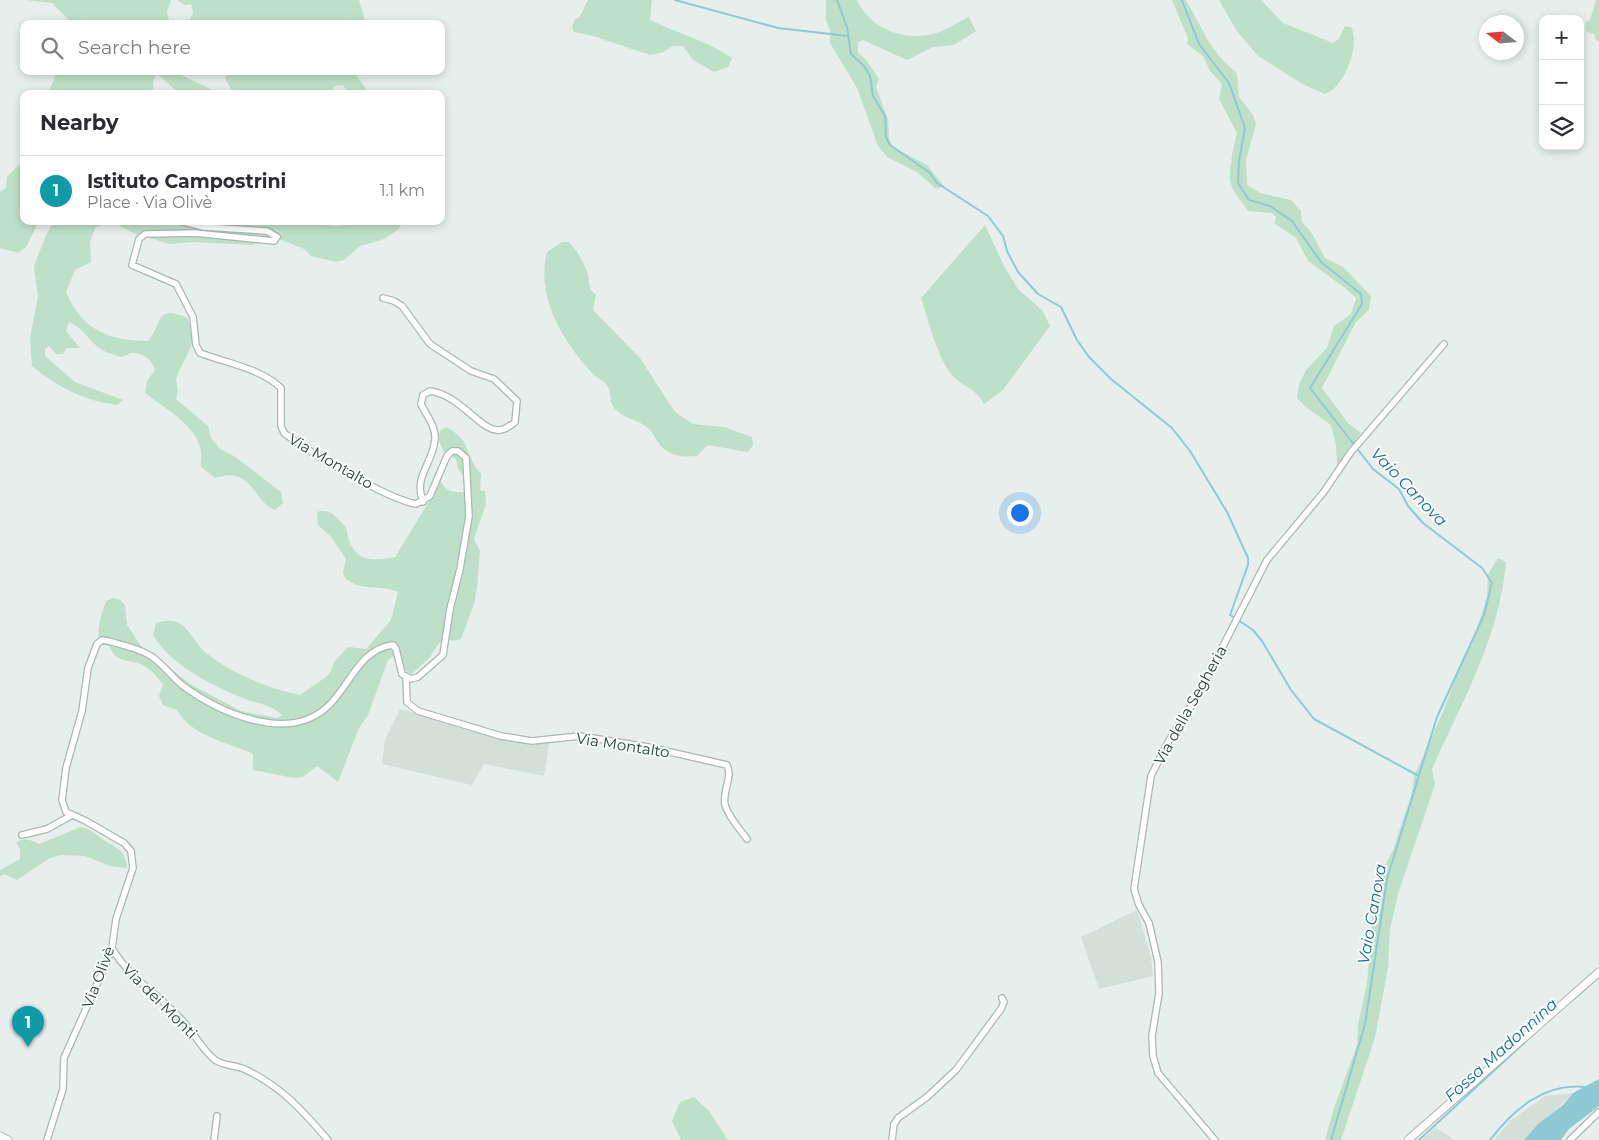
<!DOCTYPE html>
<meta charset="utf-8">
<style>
body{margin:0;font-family:Montserrat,sans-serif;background:#f7f7f7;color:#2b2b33}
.controls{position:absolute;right:15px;top:15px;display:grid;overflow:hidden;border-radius:10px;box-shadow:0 2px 8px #0003}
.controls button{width:45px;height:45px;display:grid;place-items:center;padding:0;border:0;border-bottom:1px solid #e1e1e2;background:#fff;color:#2b2b33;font:25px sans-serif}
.compass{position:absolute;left:1479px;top:15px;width:45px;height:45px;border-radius:50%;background:#fff;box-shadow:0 2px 8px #0003;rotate:286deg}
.you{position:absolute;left:1019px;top:512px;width:18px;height:18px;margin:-12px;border:4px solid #fff;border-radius:50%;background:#1a73e8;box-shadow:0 0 0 8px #1a73e833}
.badge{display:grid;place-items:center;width:32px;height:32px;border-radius:50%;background:#b45309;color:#fff;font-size:16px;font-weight:700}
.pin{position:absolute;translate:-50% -41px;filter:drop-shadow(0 1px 2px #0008)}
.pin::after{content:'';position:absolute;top:26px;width:18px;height:15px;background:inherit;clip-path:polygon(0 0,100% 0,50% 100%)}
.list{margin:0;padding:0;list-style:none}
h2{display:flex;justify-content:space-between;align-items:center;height:65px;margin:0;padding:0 20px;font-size:21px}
h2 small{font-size:16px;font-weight:400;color:#7c7c81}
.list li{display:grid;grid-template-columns:32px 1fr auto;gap:15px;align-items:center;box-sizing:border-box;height:70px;padding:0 20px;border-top:1px solid #e1e1e2}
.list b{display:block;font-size:19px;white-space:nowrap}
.list p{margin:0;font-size:16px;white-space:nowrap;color:#7c7c81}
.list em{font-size:16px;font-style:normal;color:#7c7c81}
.icon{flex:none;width:28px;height:28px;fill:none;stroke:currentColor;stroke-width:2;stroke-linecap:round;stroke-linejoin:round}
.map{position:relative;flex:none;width:1599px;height:1140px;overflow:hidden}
.search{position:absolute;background:#fff;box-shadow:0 2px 8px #0003;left:20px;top:20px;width:425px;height:55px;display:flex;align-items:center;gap:12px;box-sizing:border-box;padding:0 18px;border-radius:10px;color:#7c7c81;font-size:19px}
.panel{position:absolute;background:#fff;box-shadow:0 2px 8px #0003;left:20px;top:90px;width:425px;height:135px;border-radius:10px}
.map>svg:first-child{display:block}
.built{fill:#d4dfda}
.green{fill:#bfe0c8}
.water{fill:#8ec9d4}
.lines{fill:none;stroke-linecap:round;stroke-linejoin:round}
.stream{stroke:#8ec9d4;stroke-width:2}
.minor-casing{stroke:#a8b8b2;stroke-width:8}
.tertiary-casing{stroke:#a8b8b2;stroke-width:9}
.minor{stroke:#fff;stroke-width:5.5}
.tertiary{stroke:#fff;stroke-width:7}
.labels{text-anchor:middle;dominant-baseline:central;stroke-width:4;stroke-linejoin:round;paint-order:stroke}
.street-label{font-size:15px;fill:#24423a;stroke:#f7fbf9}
.water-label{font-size:16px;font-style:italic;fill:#1c6f80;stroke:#f7fbf9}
</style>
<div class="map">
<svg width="1599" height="1140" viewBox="0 0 1599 1140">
<rect width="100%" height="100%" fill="#e6efeb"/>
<path class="built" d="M400 709 481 734 514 740 550 739 544 776 484 764 472 785 382 764 385 739Z
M1137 910 1151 957 1153 976 1099 989 1081 937Z
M1573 1093 1524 1140H1494L1511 1120 1545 1096Z
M1436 1127 1454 1140H1422Z"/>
<path class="green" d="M26 0H171L167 12 170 24H73L52 3Z
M177 0H359L366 24H188L193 13 191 4 185 5Z
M588 0H652L650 20C677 33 707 41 732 58L728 67 714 72 693 60 683 46H673L663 52 650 55 593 36 574 32 572 27 575 19 579 18Z
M826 0H857C871 31 910 44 942 31 951 27 960 21 969 17L976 31 954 45 933 47 907 60 863 40 858 42V52L867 61 879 79 876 87 888 119 889 139 893 147 927 165 944 186 936 189 917 172 887 157 878 146 857 88 830 43V30L826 21Z
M1172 0H1186C1203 29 1209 51 1237 73L1239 97 1253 115 1256 124 1246 160 1247 185 1260 193 1291 200 1301 211 1302 222 1311 232 1325 258 1343 267 1371 296 1369 310 1356 322 1322 388 1348 423 1361 433 1337 465 1336 445 1331 425 1307 408 1297 398 1299 384 1306 370 1327 348 1334 326 1351 314 1356 298 1345 288 1308 261 1296 238 1274 223 1276 217 1272 213 1248 211C1242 202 1231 190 1230 180 1229 170 1234 143 1237 133L1219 99 1222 84 1210 71 1203 56 1187 44 1188 38Z
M1219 0H1261L1283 23 1333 43 1339 39 1345 26 1351 27C1361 44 1344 89 1325 94L1304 85 1258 56 1236 30Z
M1596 0H1599V42L1596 40 1594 34 1586 31V22L1590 20Z
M57 71H174C189 80 204 84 218 94H180L156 73 153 84 154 94H48Z
M228 71H353L370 94H349L343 85 335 86 329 94H240L232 91 225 78Z
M24 163V221H39L26 247 18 253 0 248V192L6 188 7 176 19 165Z
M54 221H110L95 228 90 243 91 262 75 270 66 292C82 330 109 341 148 341 163 325 154 303 187 318 201 347 183 355 176 380L178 390 176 399 208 426 211 438 220 449 234 456 281 492 283 503 275 510C252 501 253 465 215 478L201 467C200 461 202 457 201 452 199 427 162 406 145 393L147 381 155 370C153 360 142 352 131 353 128 354 124 357 120 357 117 356 112 354 109 353 91 347 86 329 69 322L66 331 80 348H66L63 354H56L49 346 45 349V356L75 382 123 400 117 405C85 401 57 387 32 366L30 338 38 297 34 266 46 235Z
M111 221H316L336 226 358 221H401L399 229 384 239 360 246 344 260 336 262 311 256 304 249 279 239H271L252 245 194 242 169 244 133 233Z
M985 225 1004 266 1018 289 1042 310 1050 326 1003 390 984 404C974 386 962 387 952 375 936 354 929 322 921 298Z
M562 242H569C577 251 584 262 588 274 590 282 587 290 596 294L593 310 640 358 675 412 693 424 724 427 752 437 753 445 748 452 708 445 697 456C687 457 676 457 667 451 658 446 655 435 648 428 638 419 621 419 613 406 609 400 612 392 607 385 604 381 599 379 595 376 565 344 535 299 547 252Z
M446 427C472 440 464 455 481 474L480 490 485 491 486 504 474 539 480 551 477 588 474 604 461 639 453 641 448 639 439 643 430 657 412 674 401 668 399 653 388 660 368 715 359 728 338 782 317 766 303 777 294 778 253 770V754C227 742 191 736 177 710L163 705 159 696 163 684C158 678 152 671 146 667 133 658 116 665 110 647 107 645 102 643 100 641 95 632 103 610 106 601L113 598 120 600 125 605 127 625 141 646 190 684 241 711 277 718 282 715C271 704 253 703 240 697 208 683 171 665 153 635L156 623C164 621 171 619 179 623 189 628 196 644 205 652 230 673 269 689 300 695L326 677 331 671 334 662 348 647 366 649 391 620 398 592C380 584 361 592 345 578L343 572 346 559 331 537 318 525 317 512C331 507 336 518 346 527 351 559 366 563 395 557L430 500 438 476C445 490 449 493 465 492L468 481 458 469 456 459 444 452 438 439 440 431Z
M1498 558 1506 562C1500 636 1462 702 1432 769L1435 784 1398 894 1390 930 1388 967 1375 1038 1341 1140H1325L1334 1108 1357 1045 1358 1024 1367 984 1373 906 1383 869 1393 850 1412 793 1414 776 1443 712 1466 651 1472 645 1487 597 1488 574Z
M81 827C94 831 93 832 102 839 116 848 126 850 127 868L110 866 85 856 61 855 50 858 17 880 4 874 0 877V870L20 859V849L16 843C23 837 31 840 39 844Z
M694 1097 709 1111 728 1140H681L672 1121 680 1102Z"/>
<path class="water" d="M1599 1079V1106L1569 1129 1561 1140H1524L1538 1124 1563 1105 1573 1093Z"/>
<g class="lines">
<path class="stream" d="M675 0 778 28 848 36
M837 0 847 27 851 54 864 66 870 76 873 96 885 116 886 137 890 145 930 173 937 183 988 216 1003 236 1007 251 1018 272 1038 294 1061 307 1077 340 1089 357 1111 379 1172 428 1190 451 1227 512 1248 558V565L1230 615 1235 618
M1182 0 1199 44 1229 83 1245 128 1239 161 1238 183 1249 200 1270 206 1292 221 1321 262 1361 294 1362 304 1310 388 1373 469 1399 489 1408 506 1423 523 1482 568 1492 583 1484 615 1437 717 1387 879 1365 1024 1331 1140
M1238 620 1253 630 1262 641 1291 690 1314 719 1417 775
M1574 999 1599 977
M1419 1140 1551 1018
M1490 1140C1513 1110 1544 1082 1586 1087"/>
<defs>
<path id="minor" d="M383 298 394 301 402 306 430 344 471 371 494 379 517 401 515 422C510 426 504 431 497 430 479 429 460 395 430 391L423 395 421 404C426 415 436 426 435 439 433 464 413 476 423 502
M406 678 407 702 418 711 501 736 532 741 580 736 648 747 727 765C733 777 722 792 725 805 729 818 739 828 747 839
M22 835 47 829 72 815
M112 948C129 978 158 994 181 1019 193 1031 202 1050 215 1060 224 1066 235 1065 244 1069 281 1086 302 1110 328 1140
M47 1140 63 1089 64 1058 106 964 112 948 116 919 133 868 131 851 124 843 86 821 66 812 62 800 66 768 82 711 88 668 97 644 102 640 108 641C122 645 139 648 151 656 163 664 171 676 182 685 218 712 286 743 326 708 349 689 358 649 393 645L396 649 402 674 411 679 418 677 443 655 450 609 460 569 469 516 466 458 458 451H452L447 456 430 496 416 504C387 499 309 452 284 433L281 426V388C260 368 226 363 200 353L196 345 193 317 176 284 132 265 139 239 145 234 195 233 274 241 277 237 267 231 204 227 180 221
M214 1140 217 1116
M892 1140 894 1124 898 1118 927 1097 956 1070 1001 1009 1004 1002 1002 998
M1215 1140 1158 1073 1153 1056 1152 1036 1159 993 1158 962 1149 923 1139 905 1134 889 1151 776 1168 742 1197 697 1267 560 1323 493 1351 452 1444 344
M1570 1140 1599 1112"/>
<path id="tertiary" d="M0 1136 8 1140
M1408 1140 1599 972"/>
</defs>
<use href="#minor" class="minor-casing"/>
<use href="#tertiary" class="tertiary-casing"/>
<use href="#minor" class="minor"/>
<use href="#tertiary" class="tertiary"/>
</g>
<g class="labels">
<g class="street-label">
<text transform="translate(331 461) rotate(30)">Via Montalto</text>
<text transform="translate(1190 705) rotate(-61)">Via della Segheria</text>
<text transform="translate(623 745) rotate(9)">Via Montalto</text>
<text transform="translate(98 977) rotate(-69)">Via Olivè</text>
<text transform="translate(160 1001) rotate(45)">Via dei Monti</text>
</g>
<g class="water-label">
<text transform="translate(1409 487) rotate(46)">Vaio Canova</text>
<text transform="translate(1372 914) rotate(-80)">Vaio Canova</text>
<text transform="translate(1501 1050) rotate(-42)">Fossa Madonnina</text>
</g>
</g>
</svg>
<div class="controls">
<button>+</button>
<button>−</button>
<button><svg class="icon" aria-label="layers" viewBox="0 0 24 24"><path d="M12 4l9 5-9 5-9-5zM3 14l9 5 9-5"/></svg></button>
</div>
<svg class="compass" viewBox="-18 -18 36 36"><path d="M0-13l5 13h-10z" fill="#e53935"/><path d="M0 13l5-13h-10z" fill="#7c7c81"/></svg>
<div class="you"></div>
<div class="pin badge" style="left:28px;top:1047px;background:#0f9aa8">1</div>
<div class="search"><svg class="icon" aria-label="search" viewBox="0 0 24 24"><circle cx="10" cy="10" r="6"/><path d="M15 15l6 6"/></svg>Search here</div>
<section class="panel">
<h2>Nearby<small></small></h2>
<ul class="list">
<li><span class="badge" style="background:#0f9aa8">1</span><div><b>Istituto Campostrini</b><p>Place · Via Olivè</p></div><em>1.1 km</em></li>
</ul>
</section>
</div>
